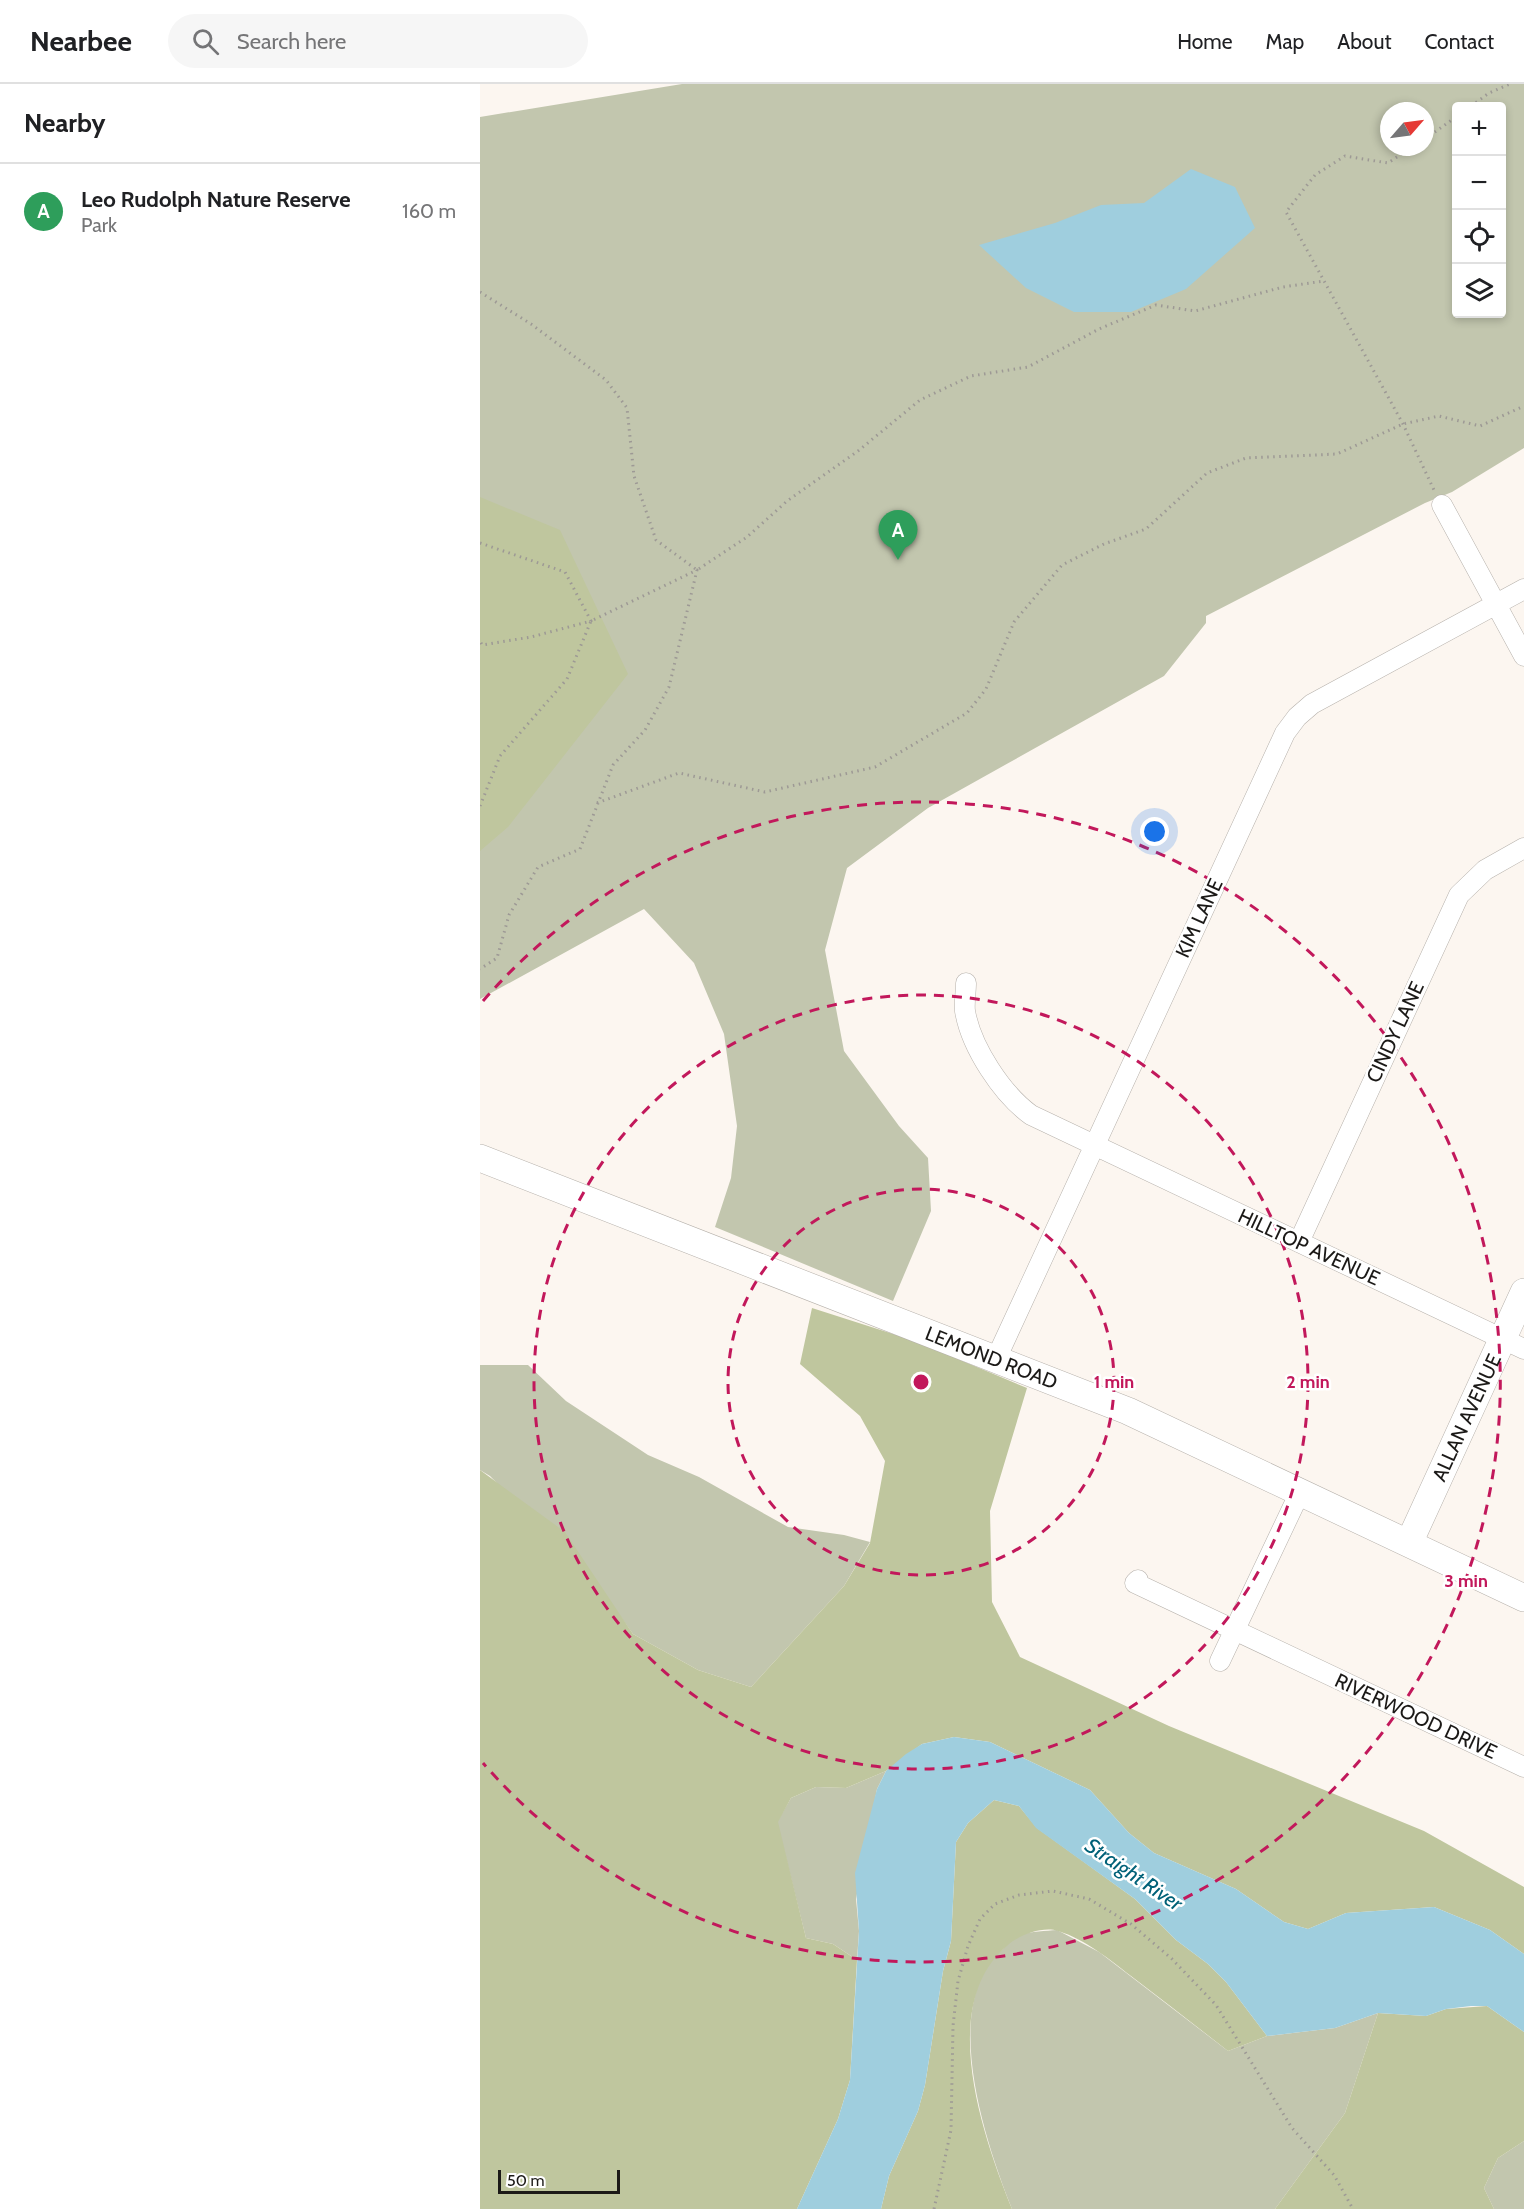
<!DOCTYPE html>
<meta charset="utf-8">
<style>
body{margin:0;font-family:Cabin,sans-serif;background:#f6f6f6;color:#202124}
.controls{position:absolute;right:18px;top:18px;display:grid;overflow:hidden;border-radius:6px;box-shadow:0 3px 9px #0003}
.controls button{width:54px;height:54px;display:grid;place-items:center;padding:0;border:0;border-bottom:2px solid #e0e0e0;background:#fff;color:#202124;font:30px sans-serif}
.compass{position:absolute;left:900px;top:18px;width:54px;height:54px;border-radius:50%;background:#fff;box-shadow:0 3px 9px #0003;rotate:62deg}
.scale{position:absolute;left:18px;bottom:15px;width:122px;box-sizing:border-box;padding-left:6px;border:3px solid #1b1917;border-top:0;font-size:16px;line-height:21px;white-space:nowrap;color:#1b1917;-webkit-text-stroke:4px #fff;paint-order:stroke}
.you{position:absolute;left:675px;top:748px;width:21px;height:21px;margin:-15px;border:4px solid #fff;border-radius:50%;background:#1a73e8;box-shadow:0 0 0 9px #1a73e833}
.badge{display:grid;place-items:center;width:39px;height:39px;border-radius:50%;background:#0f766e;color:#fff;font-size:20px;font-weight:700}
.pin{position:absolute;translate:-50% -50px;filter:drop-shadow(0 2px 3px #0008)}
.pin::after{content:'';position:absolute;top:32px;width:21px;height:18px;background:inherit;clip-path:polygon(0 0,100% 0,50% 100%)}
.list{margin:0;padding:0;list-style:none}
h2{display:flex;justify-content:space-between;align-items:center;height:78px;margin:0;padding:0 24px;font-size:26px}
h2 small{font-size:20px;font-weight:400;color:#757577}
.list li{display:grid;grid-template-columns:39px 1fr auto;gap:18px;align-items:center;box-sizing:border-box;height:96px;padding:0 24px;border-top:2px solid #e0e0e0}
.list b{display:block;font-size:22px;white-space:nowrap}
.list p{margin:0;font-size:20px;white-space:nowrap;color:#757577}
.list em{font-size:20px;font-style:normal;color:#757577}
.icon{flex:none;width:33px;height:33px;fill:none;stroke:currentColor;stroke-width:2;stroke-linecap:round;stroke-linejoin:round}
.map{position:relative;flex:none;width:1044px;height:2125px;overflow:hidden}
header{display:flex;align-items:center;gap:36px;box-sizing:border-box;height:84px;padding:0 30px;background:#fff;border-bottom:2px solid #e0e0e0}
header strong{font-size:28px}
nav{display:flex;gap:33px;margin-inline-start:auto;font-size:21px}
.search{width:420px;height:54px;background:#f6f6f6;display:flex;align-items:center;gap:15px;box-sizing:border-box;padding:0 21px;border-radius:33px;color:#757577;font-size:22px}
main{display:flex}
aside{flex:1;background:#fff}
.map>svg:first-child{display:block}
.green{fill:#c2c6ae;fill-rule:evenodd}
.forest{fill:#bfc69e}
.water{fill:#9fcede}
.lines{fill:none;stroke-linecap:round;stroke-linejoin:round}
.street-casing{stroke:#b6b1ab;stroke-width:21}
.secondary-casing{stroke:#b6b1ab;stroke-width:28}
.path{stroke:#9d9995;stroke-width:3;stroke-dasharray:1.5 4.5;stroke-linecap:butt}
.street{stroke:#fff;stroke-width:20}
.secondary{stroke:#fff;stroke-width:27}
.ring{fill:none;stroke:#c2185b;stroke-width:3;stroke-dasharray:10 8}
.labels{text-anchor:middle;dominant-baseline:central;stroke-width:5;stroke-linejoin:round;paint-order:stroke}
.street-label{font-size:20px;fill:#1b1917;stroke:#fff}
.water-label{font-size:21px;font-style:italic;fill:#006178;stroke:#fff}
.centre{fill:#c2185b;stroke:#fff;stroke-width:3}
.ring-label{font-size:18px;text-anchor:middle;font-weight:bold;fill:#c2185b;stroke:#fff;stroke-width:5;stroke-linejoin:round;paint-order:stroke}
</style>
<header>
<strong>Nearbee</strong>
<div class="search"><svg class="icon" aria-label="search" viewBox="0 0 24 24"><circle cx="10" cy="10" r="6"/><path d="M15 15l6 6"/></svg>Search here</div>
<nav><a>Home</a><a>Map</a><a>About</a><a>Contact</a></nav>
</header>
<main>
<aside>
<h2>Nearby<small></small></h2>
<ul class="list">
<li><span class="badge" style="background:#2e9e5b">A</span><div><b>Leo Rudolph Nature Reserve</b><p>Park</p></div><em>160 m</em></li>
</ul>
</aside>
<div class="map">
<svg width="1044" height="2125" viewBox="0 0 1044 2125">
<rect width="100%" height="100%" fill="#fcf6f0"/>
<path class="green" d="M202 0H1044V364L972 408 945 419 726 532V539L684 592 448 724 367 784 345 866 364 967 419 1042 448 1074 451 1127 413 1217 235 1143 251 1094 257 1042 244 950 214 879 164 825 0 915V33ZM976 22H1022V230H976ZM909 27H945V63H909Z
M0 1281H48L86 1317 168 1371 219 1393 308 1443 364 1451 390 1458 364 1502 271 1603 218 1586 153 1550 119 1502 10 1392 0 1386Z
M406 1687 397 1705 376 1815 379 1847 377 1876 353 1860 326 1854 297 1738 311 1714 336 1703 366 1704Z
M577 1846 619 1868 748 1967 787 1952 855 1944 898 1929 865 2029 795 2125H532C506 2060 458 1919 523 1865 528 1860 534 1853 540 1851 551 1847 566 1847 577 1846Z
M1044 2057V2125H1014L1004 2104 1018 2074Z"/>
<path class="forest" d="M0 413 80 446 148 590 28 743 0 767Z
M332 1224 435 1257 547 1304 510 1427 512 1518 540 1573 689 1642 944 1747 1044 1803V1870L1010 1846 954 1823 866 1829 828 1845 804 1838 756 1805 674 1769 649 1749 610 1706 510 1658 474 1653 442 1660 406 1687 366 1704 336 1703 311 1714 298 1738 326 1854 353 1860 377 1876 370 1996 358 2035 317 2125H0V1386L85 1448 153 1550 218 1586 271 1603 364 1502 390 1459 405 1377 380 1332 320 1280Z
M514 1716 539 1722 557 1744 655 1815 696 1856 728 1880 746 1898 787 1952 748 1967C716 1942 684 1917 651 1892 630 1876 605 1855 578 1847 563 1842 539 1851 528 1861 456 1920 503 2053 532 2125H401L409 2092 438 2027 445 2001 463 1887 471 1857 476 1758 488 1739Z
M1007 1922 1044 1948V2057L1018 2074 1004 2104 1014 2125H795L865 2029 898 1929 946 1932 966 1925Z"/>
<path class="water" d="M711 85 755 103 775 144 706 205 651 228H594L546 204 499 161 575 139 621 121 664 119Z
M474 1653 510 1658 610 1706 649 1749 674 1769 756 1805 804 1838 828 1845 866 1829 954 1823 1010 1846 1044 1870V1948L1007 1922H991L966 1925 946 1932 898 1929 855 1944 787 1952 746 1898 728 1880 696 1856 655 1815 556 1744 539 1722 514 1716 488 1739 476 1758 471 1857 463 1887 445 2001 438 2027 409 2092 401 2125H317L358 2035 370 1996 379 1847 375 1789 397 1705 406 1687 426 1670 442 1660Z"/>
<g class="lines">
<defs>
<path id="street" d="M962 421 1044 572
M486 899C486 908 484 919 485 927 491 963 522 1010 551 1031L1044 1265
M819 1158 979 811 1005 786 1044 764
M516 1275 805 649 817 633 832 620 1044 505
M658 1496 655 1499 1044 1683
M740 1577 820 1408"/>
<g id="secondary">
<path id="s1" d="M0 1074 648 1327 1044 1514"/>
<path id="s2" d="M929 1459 1044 1208"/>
</g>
</defs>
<use href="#street" class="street-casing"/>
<use href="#secondary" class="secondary-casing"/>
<path class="path" d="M991 22 1009 9 1030 0
M945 55 976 33
M932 63 908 79 865 72 835 91 806 128 923 340 954 406
M0 208 51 240 126 296 147 324 154 392 176 456 217 486 267 453 307 417 378 367 440 316 491 292 548 283 619 245 676 221 715 227 803 203 844 197
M0 459 85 488 111 537 51 553 2 561 0 557
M117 719 199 689 285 708 395 683 487 629 506 605 534 538 582 481 624 460 666 445 727 389 766 374 857 370 923 340 959 332 1000 342 1044 322
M0 722 20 672 87 595 111 537 217 486 189 603 165 646 133 681 100 765 58 783 29 831 17 874 0 885
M454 2125 471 2046 473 1942 478 1897 488 1862 500 1835 515 1820 539 1811 573 1807 609 1815 651 1840 692 1875 736 1921 812 2044 854 2091 873 2125"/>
<use href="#street" class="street"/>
<use href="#secondary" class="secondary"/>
</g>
<g class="ring">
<circle cx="441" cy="1298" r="193"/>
<circle cx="441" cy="1298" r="387"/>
<path d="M3 917A580 580 0 1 1 3 1679"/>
</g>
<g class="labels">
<g class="street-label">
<text transform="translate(719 834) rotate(-65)">KIM LANE</text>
<text transform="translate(915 948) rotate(-65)">CINDY LANE</text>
<text transform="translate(829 1163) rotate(25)">HILLTOP AVENUE</text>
<text stroke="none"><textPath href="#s1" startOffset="549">LEMOND ROAD</textPath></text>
<text stroke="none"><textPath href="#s2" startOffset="138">ALLAN AVENUE</textPath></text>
<text transform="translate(936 1632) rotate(25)">RIVERWOOD DRIVE</text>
</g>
<g class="water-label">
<text transform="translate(654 1790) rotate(34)">Straight River</text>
</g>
</g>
<circle cx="441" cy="1298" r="9" class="centre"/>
<g class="ring-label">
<text x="634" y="1304">1 min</text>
<text x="828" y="1304">2 min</text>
<text x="986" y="1503">3 min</text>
</g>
</svg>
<div class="controls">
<button>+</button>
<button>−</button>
<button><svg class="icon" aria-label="locate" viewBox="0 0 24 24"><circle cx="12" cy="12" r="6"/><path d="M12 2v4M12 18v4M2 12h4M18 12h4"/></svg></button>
<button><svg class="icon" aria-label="layers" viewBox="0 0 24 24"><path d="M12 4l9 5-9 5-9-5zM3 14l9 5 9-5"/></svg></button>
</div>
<svg class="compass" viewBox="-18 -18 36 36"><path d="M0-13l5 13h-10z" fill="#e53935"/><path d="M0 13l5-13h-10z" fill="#757577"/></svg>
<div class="scale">50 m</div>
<div class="you"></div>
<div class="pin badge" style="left:418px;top:476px;background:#2e9e5b">A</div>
</div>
</main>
